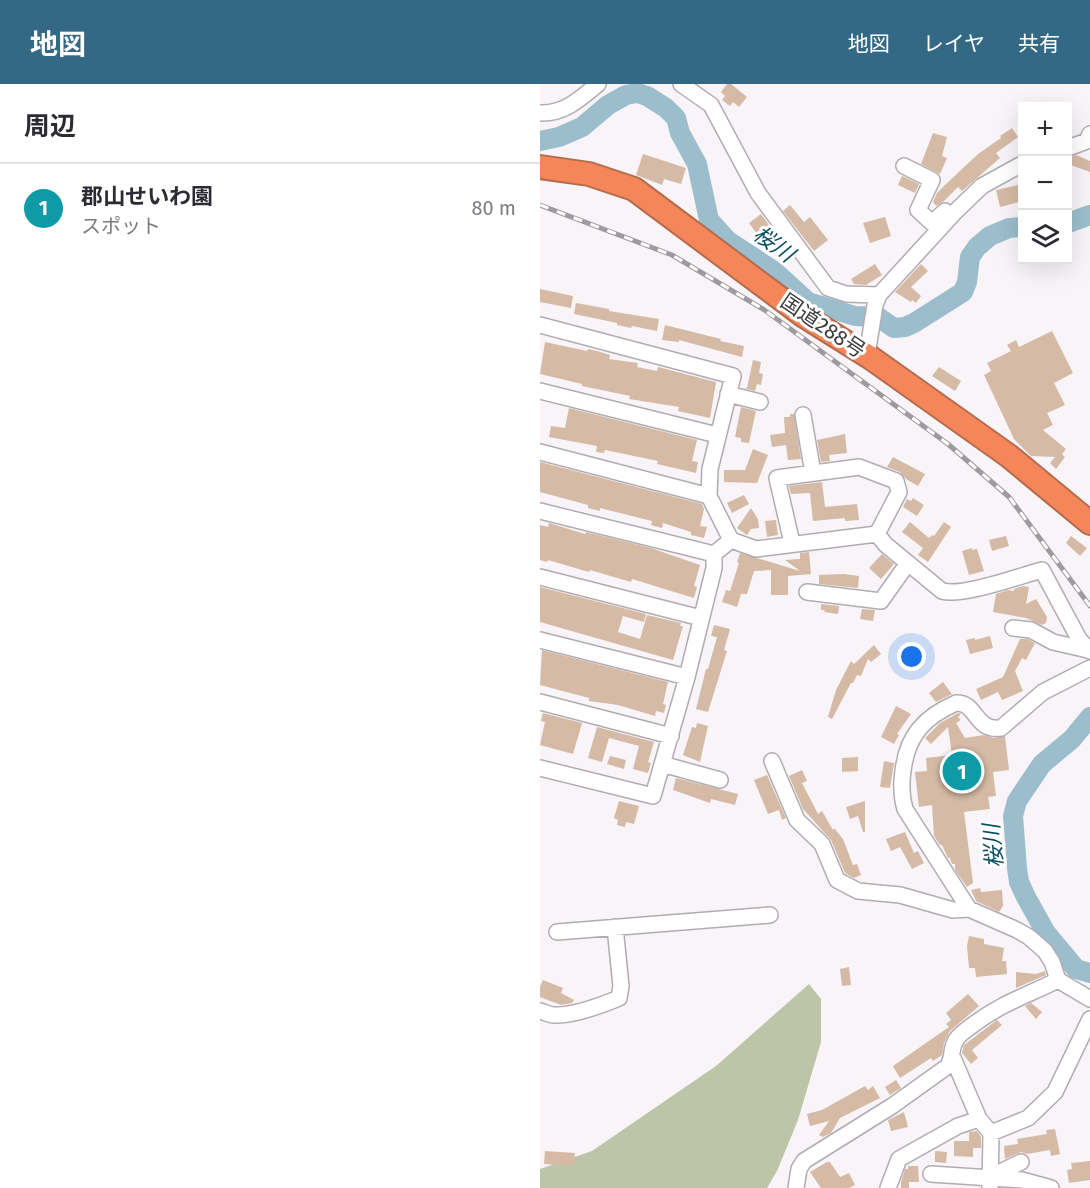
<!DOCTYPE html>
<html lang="ja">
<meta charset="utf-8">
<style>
body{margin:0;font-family:"Fira Sans","Noto Sans JP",sans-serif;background:#f7f7f7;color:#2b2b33}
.controls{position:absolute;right:18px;top:18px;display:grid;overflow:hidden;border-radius:0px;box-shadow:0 6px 24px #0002}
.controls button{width:54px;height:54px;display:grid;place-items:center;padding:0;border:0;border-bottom:2px solid #e1e1e2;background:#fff;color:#2b2b33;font:30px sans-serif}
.you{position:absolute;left:372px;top:573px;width:21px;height:21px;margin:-15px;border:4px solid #fff;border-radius:50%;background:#1a73e8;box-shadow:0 0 0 9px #1a73e833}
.badge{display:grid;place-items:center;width:39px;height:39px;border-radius:50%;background:#336985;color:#fff;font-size:20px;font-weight:700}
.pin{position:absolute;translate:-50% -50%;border:3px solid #fff;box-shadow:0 2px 6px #0006}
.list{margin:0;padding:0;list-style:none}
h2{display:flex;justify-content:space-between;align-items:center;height:78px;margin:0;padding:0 24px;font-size:26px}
h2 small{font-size:20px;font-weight:400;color:#7c7c81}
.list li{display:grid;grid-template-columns:39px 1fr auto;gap:18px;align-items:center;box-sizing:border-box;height:90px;padding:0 24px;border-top:2px solid #e1e1e2}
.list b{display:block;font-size:22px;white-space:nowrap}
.list p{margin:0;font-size:20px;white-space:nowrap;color:#7c7c81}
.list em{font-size:20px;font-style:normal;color:#7c7c81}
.icon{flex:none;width:33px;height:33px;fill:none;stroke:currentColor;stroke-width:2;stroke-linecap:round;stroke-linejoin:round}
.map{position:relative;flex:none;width:550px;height:1104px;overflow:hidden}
header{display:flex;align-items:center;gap:36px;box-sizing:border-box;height:84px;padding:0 30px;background:#336985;color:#fff}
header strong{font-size:28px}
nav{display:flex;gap:33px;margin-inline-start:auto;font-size:21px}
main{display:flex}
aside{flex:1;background:#fff}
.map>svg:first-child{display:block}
.forest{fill:#bcc5a8}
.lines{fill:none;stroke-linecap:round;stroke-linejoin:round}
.river{stroke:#9cbecc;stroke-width:20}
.building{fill:#d5baa6}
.minor-casing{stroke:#b0acb1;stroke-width:18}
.highway-casing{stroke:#b46c4f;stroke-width:26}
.minor{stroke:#fff;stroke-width:15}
.highway{stroke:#f48659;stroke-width:22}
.rail-casing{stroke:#9e9b9e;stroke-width:5}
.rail{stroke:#fff;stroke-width:3;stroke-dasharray:9;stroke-linecap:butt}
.labels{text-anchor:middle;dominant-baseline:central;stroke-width:6;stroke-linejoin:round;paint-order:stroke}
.street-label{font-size:21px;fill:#3d3b3d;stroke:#fff}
.water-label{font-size:22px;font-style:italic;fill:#084d62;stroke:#fff}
</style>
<header>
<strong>地図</strong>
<nav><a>地図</a><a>レイヤ</a><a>共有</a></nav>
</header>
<main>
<aside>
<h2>周辺<small></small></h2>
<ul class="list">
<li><span class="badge" style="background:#0f9aa8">1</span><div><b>郡山せいわ園</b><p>スポット</p></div><em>80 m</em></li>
</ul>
</aside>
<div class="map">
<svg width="550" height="1104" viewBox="0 0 550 1104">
<rect width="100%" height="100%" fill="#f8f4f8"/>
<path class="forest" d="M269 900 281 915V958L258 1036 237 1087 227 1104H0V1085L52 1067 176 982Z"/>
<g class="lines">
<path class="river" d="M0 57 19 53 42 43 68 21 86 11 97 9 107 12 126 24 136 34 140 49 157 80 169 136 187 156 234 187 268 218 315 232 338 233 354 244 365 243 374 239 423 208 427 198 430 173 437 163 450 152 469 144 482 143
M528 139 550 131
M550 633 532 655 502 680 477 717 473 732 477 784 479 798 486 813 506 849 536 885 550 889"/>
</g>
<path class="building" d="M187 0H191L207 13 199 23 193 18 190 22 182 16 185 12 181 8Z
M472 44 478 53 456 69 460 74 422 107 418 103 404 117 396 122 393 118 397 109 404 102 438 70 461 54 460 52Z
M393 49 407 53 402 72 407 74 400 90 381 80Z
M103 70 146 84 141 100 124 95 122 101 96 91Z
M536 71 550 77V88L528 80V74Z
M362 92 379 100 375 109 358 101Z
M483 100V117L460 123 456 106Z
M250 121 264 138 270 133 288 156 274 167 243 127Z
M221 130 229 141 217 150 209 139Z
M345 133 351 152 330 159 323 139Z
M335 180 342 191 326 201 314 200 311 195Z
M381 180 388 187 371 203 381 212 376 219 372 216 371 218 355 208Z
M0 205 33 212 31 224 0 218Z
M36 219 69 225V227L119 235 117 247 92 242 91 244 77 241V239L34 230Z
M125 241 181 255 180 257 204 262 202 273 139 256V258L122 256Z
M512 247 533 289 514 299 525 321 507 329 513 341 503 346 526 365 522 370 525 373 516 385 510 379 515 373 491 372 474 355 444 291 451 287 447 279 471 267 467 261 476 256 479 263Z
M5 258 47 267 48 265 57 267 70 271 69 275 98 279 97 283 117 287 118 283 176 298 170 334 138 327 139 323 89 315 90 312 42 302V300L0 290Z
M213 276 221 278 219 289 223 290 221 301 217 300 215 307 204 304H207Z
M399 283 421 297 415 307 392 292Z
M201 323 216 327 209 359 201 358V354L195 353Z
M29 324 157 356 152 377 158 378 156 389 117 380 118 377 65 366 64 369 56 368 57 362 9 353 11 342 25 344Z
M250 330H254L261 375 248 376 246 361 232 363 230 351 245 349 244 333H250Z
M305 350 307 369 289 371 290 377 281 378 277 356Z
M213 365 228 371 217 399 184 398V386H205Z
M353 373 385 390 378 402 366 395 360 388 347 383Z
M0 378 162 420 164 425 160 442 167 443 164 454 151 451V448L123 439 122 444 111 441 112 437 60 424V427L48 424V421L0 408Z
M282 398 285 423 317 420 319 436 305 437V434L273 437 270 409 251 410 249 402Z
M204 411 209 420 192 429 187 419Z
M373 414 384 421 377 432 363 423 367 415 371 417Z
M211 424 218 435 219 444 211 445 207 451 197 444Z
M236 436 238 451 227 453 225 437Z
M370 438 389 454 392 451 394 452 404 438 411 443 388 478 378 471 383 464 362 448Z
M9 439 45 450 46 448 111 464 160 481 154 502 157 503 154 514 92 495 91 498 50 486 49 488 8 476 7 478 0 476V441L8 443Z
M466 452 469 462 452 467 449 456Z
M531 452 547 464 540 472 526 459Z
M432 464V466L437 465 444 487 429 491 422 467Z
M269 468 271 490 248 492V511H231V486L214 487 207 510H201L197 523 182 518 186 506 190 507 199 479 197 478 200 469 260 487 245 476 260 475V469Z
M342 470 354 480 341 495 329 484Z
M304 490 319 492 318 504 279 500V491Z
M483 502 489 503 486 520 496 515 507 533 506 539 502 541 486 534 453 528 456 510 468 506 474 507V505Z
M0 503 106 530 104 538 83 532 78 548 100 555 107 531 141 539 140 542H143L133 576 0 538Z
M281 520 299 522 298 530 284 528 285 526H281Z
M322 525 335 526 333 537 320 535Z
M174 541 190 545 184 566 187 567 168 628 156 625 166 585H168L177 553 171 552Z
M450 552 453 564 430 570 426 556 435 554V556Z
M480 555H488L495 559 486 576 482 574 475 587 483 607 462 616 458 608 441 616 436 605 463 593Z
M334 561 341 570 331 578 328 575 321 592 317 591 313 599H311L292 635 288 633 296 606 311 577 314 580Z
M2 566 128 598 123 620 126 621 124 629 116 627 115 632 78 621 49 617V614L0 601Z
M403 598 412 610 396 618 389 609Z
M356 622 371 630 357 650 359 651 354 660 341 653Z
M3 629 42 639 33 670 0 661 5 638 1 637Z
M418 629 421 630 418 633 421 636 416 639 425 654 444 651 453 654 465 652 469 686 453 688 456 712 448 713 450 725 424 728 433 799 427 803 415 786V780H412L410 774H408L402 761H400L394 752 392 721 379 723 375 688 387 687 386 674 412 671 408 643 391 660 385 654 400 639Z
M157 639 168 642 160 678 143 671 152 643 156 644Z
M57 643 114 658 108 678 111 679 108 689 93 685 99 662 69 654 62 678 48 674Z
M70 672 86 676 84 685 67 680Z
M318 673V687L302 688V674Z
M344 677 354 679 350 704 340 703Z
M262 686 267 697 262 699 278 730 282 727 293 746 294 744 303 755 313 781 317 780 321 791 314 794 305 789 291 756 263 725 249 692Z
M227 691 246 734 242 736 239 726 228 730 214 696Z
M136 694 198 710 195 721 171 715 170 719 133 706Z
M79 717 99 722 94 740 86 738 85 743 77 741 78 736 74 734Z
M325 717V748H323L318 732 310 735 306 723Z
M365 748 374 769 378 767 384 779 372 785 360 763 351 767 346 755Z
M440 804 441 808 462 806 463 822 459 828 436 817 431 806Z
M429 852 444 855V860L464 864 462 877H466L467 890 436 893 435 884H429L427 862Z
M309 883 311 901 302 902 300 885Z
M505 887 506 891 476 904V888L496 890Z
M3 896 23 904 21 909 34 916 32 919 21 921 0 913V903Z
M428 910 439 922 410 947 404 959 402 971 393 977 391 974 360 994 353 982 409 943 406 940 411 936 406 929Z
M491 919 502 928 496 935 485 922Z
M457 936 462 941 432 966 438 974 431 980 422 969 424 961Z
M356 996 361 1004 350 1011 345 1003Z
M325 1002 328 1006 333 1002 340 1014 300 1034 291 1049 283 1053 279 1051 289 1037 270 1042 267 1030 282 1026Z
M364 1028 368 1043 351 1047 348 1036Z
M515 1045 520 1070 511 1072 510 1066 487 1070 481 1068 465 1075 464 1062 478 1060 477 1055 507 1050 506 1046Z
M437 1047 441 1053V1064H433V1073L414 1072V1057H429V1048Z
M5 1067 35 1069 34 1082 4 1080Z
M395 1067 407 1068 406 1079 395 1078Z
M550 1077V1096L529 1099 527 1086 532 1085 531 1079Z
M287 1078H290L300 1093 309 1089 315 1101 309 1104H281L270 1088Z
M368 1082H378L379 1098H369V1104H361V1098L365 1085H368Z"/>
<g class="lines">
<defs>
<path id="minor" d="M141 0 171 21 218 109 288 204 306 210 339 211
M0 29C24 30 40 15 58 0
M528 64 547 57 550 50
M364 82 392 96 378 126 392 139 405 127
M0 241 193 292 170 385 169 412 191 456 174 470V484L147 593 113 712 0 684
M327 271 335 221 339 211 416 127 442 102 482 80
M0 307 177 351
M188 310 220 318
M263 331 273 389
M0 368 169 412
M0 427 174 470
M191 456 216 465 337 450 346 461 402 507C423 513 479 492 502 486L539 555 550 567
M252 459 237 394 319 383 356 397 359 408 337 450
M0 493 161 534
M267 508 341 517 368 479
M473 544 491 546 513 558 548 566
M0 556 147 593
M0 618 131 652
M232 677 257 736 282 760 297 796 318 807 360 811 413 826 429 825 477 846 489 853 505 867 512 878 518 896 550 915
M122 680 180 696
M429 825 365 725C361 711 361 700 363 687 367 652 384 633 416 619 437 618 435 648 461 644L503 608 550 584
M17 848 230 831
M0 927C4 928 10 931 14 931 32 932 62 921 79 914L81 902 75 843
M413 974 439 1035 451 1049 450 1104
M451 1049 488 1034 515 1008 550 935
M391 1090 482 1096 511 1104
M450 1093 481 1078
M256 1104 259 1085 264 1077 352 1022 408 982C414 971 410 965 416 956 420 949 428 945 434 940 462 919 488 911 518 896
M348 1104 359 1075 418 1042 439 1035"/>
<path id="highway" d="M0 83 49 90 94 105 264 232 331 274 469 372 550 439"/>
</defs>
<use href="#minor" class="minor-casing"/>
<use href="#highway" class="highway-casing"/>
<use href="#minor" class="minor"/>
<use href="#highway" class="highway"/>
<defs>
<path id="rail" d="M0 121 132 171 223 225 408 360 469 413 550 522"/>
</defs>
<use href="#rail" class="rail-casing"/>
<use href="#rail" class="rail"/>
</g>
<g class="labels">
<g class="street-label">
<text transform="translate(283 242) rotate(34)">国道288号</text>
</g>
<g class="water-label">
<text transform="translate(234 160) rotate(36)">桜川</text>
<text transform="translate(453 762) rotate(-95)">桜川</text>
</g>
</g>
</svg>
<div class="controls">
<button>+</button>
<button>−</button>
<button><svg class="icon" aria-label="layers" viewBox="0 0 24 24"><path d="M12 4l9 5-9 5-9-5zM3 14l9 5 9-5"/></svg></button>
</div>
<div class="you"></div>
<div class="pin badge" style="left:422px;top:687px;background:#0f9aa8">1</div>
</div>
</main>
